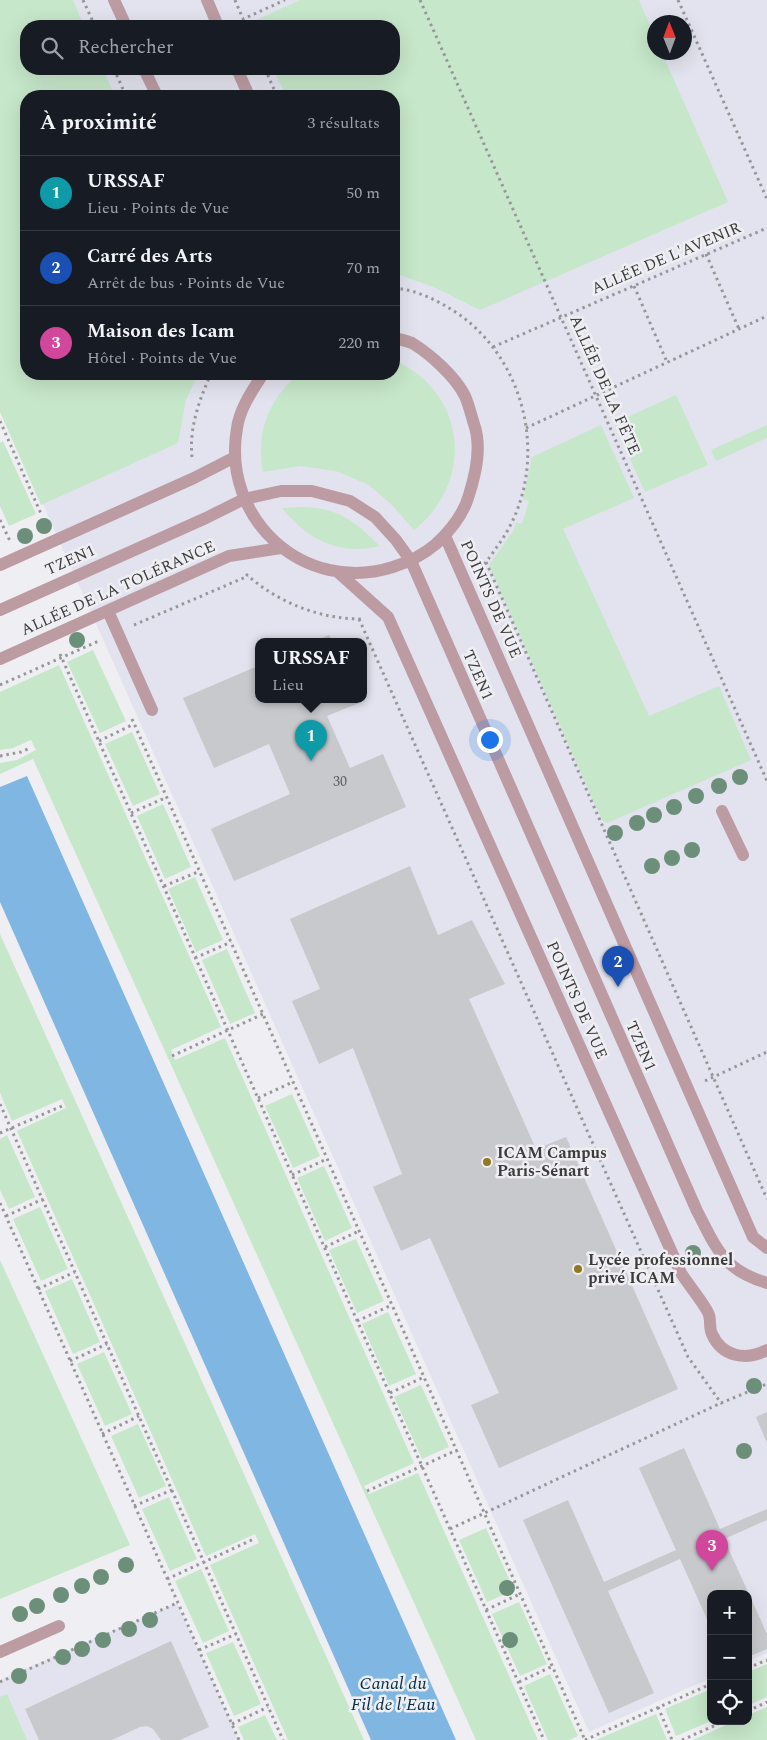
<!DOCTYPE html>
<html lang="fr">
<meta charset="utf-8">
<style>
body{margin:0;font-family:Spectral,serif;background:#242831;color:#f1f3f6}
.controls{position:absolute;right:15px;bottom:15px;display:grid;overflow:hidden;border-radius:10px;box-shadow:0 5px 20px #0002}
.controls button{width:45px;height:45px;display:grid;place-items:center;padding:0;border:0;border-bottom:1px solid #363941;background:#171b24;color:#f1f3f6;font:25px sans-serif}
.compass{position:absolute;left:647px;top:15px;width:45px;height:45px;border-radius:50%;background:#171b24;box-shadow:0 5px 20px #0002;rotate:359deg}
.you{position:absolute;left:489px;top:739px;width:18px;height:18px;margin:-12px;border:4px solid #fff;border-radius:50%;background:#1a73e8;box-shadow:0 0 0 8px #1a73e833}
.badge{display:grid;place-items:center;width:32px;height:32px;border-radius:50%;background:#92781e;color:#fff;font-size:16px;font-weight:700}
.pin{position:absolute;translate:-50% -41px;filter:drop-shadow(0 1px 2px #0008)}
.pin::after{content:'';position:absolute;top:26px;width:18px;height:15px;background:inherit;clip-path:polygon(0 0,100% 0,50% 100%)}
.popup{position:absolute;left:255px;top:638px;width:112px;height:65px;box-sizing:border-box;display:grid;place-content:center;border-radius:10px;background:#171b24;filter:drop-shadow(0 1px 4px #0005);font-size:16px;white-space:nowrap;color:#9ea1a6}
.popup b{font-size:19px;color:#f1f3f6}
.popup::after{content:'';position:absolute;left:50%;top:100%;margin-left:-10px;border:10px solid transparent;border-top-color:#171b24}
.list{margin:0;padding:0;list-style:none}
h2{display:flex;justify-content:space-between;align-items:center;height:65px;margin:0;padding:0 20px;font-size:21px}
h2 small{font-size:16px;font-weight:400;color:#9ea1a6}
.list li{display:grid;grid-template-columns:32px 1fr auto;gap:15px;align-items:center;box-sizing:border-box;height:75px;padding:0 20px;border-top:1px solid #363941}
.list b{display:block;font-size:19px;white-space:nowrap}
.list p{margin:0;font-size:16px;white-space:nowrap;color:#9ea1a6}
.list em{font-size:16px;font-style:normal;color:#9ea1a6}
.icon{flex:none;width:28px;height:28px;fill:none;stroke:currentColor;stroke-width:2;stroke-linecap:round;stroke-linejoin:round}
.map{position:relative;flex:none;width:767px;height:1740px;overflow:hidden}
.search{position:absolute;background:#171b24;box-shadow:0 5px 20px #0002;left:20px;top:20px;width:380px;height:55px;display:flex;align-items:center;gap:12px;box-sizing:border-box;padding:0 18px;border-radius:20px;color:#9ea1a6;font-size:19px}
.panel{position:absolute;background:#171b24;box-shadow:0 5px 20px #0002;left:20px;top:90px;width:380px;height:290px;border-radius:20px}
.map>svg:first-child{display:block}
.built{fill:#e2e3ee;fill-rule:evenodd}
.green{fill:#c6e7ca}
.water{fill:#80b6e2}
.building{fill:#c8c9cd}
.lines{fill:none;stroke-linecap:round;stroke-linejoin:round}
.path{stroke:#97979a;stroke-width:3;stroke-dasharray:2.5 4;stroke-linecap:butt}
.minor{stroke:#bc9ca2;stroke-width:12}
.tree{fill:#6c8f79}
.poi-dot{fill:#92781e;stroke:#efeff3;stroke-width:2}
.labels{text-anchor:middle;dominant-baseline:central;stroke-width:5;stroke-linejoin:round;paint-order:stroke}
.number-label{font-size:14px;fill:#5f5f61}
.street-label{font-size:16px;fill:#3c3c3d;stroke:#efeff3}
.poi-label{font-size:16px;font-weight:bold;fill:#3c3c3d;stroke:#efeff3;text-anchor:start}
.water-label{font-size:18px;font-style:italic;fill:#022e4a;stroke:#efeff3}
</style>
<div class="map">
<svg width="767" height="1740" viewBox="0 0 767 1740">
<rect width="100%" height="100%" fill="#efeff3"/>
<path class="built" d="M0 0H767V1653L748 1661V1594H711V1678L589 1732 0 408ZM654 22H684V52H654ZM26 26H394V69H26ZM26 96H394V374H26ZM258 642H364V700H258Z
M177 1603 239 1740H0V1680Z"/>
<path class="green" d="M0 0H73L84 26H26V69H103L115 96H26V374H198L186 400 178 443 41 505 0 412Z
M300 0H639L654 35V52L662 53 728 202 480 310 436 288 394 273V96H286L273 69H394V26H254L252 22Z
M394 360C467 392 475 482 414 530L393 506 369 485 336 471 300 466 263 472C256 432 268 401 298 374H394Z
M676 395 708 465 645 492 614 423Z
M601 425 634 498 563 529 649 716 719 686 751 760 607 823 602 820 489 565 513 531 516 523 522 524 529 501 523 499 532 457Z
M767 425V438L716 461 711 450Z
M3 441 36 514 9 526 0 506V443Z
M301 507C339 508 353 520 380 546 339 556 308 540 282 508Z
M93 650 126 721 100 733 67 662Z
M59 665 221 1027 171 1050 175 1060 225 1038 414 1463 364 1486 369 1494 418 1473 538 1740H476L33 759 0 774V763L17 760 36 750 31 740 13 748 0 750V692Z
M132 732 160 794 133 806 105 744Z
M163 804 191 867 165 879 137 816Z
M195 877 223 940 196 952 168 889Z
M0 934 364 1740H288L210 1565 259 1543 255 1534 206 1556 17 1131 66 1108 62 1099 12 1121 0 1093Z
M227 949 255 1013 230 1024 202 960Z
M292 1094 320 1156 293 1168 265 1106Z
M7 1135 35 1197 9 1209 0 1190V1139Z
M324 1166 352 1228 325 1241 297 1178Z
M40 1207 68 1269 41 1281 13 1219Z
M356 1239 384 1301 357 1313 329 1250Z
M0 1260 130 1545 0 1599Z
M72 1279 100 1342 73 1354 45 1291Z
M388 1312 416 1374 389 1386 362 1324Z
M104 1352 132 1414 105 1426 77 1364Z
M421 1385 449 1447 422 1459 394 1397Z
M138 1424 166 1486 139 1498 111 1436Z
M169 1497 197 1559 170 1571 142 1509Z
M486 1528 514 1590 487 1602 459 1540Z
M201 1569 229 1631 203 1643 175 1581Z
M519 1602 547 1664 520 1676 492 1614Z
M233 1642 261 1704 234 1716 206 1653Z
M767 1664V1697L749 1705 748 1672Z
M550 1674 578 1736 569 1740H548L524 1686Z
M711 1689V1721L676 1736 665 1709Z
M7 1694 27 1740H0V1697Z
M767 1707V1740H693L735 1721H748V1715Z
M656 1714 667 1740H596Z
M265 1715 277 1740H244L238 1727Z"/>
<path class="water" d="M27 776 456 1740H371L0 902V787Z"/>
<path class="building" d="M329 635 333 642H312Z
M258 666V700H358L359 703 327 716 350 768 383 754 406 807 234 881 211 829 290 794 269 744 214 768 183 698Z
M410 866 438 935 472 920 505 984 469 999 536 1149 566 1137 678 1389 499 1468 471 1405 499 1393 430 1238 401 1251 373 1187 402 1174 353 1048 319 1064 292 1001 320 989 290 919Z
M767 1412V1443L756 1417Z
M684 1448 720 1529 767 1509V1520L724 1539 767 1634V1649L748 1657V1594H711V1628L680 1559 608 1591 654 1693 609 1713 523 1520 568 1500 604 1582 676 1550 639 1468Z
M171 1641 209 1727 180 1740H161L153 1729 147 1726 140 1727 112 1740H39L25 1709Z"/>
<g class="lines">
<path class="path" d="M83 0 95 26
M235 0 243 19 285 0
M420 0 767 781
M678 0 767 199
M243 19 246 26
M114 69 126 96
M265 69 277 96
M706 254 739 329
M634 286 667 362
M394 288C417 290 437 300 457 313 530 363 551 471 499 544 493 552 488 561 480 568
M493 347 767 228
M0 421 42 516
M526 428 767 316
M192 457C189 428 199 400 211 374
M0 520 10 541
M486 562 767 1199
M246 574C277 602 319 619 361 619
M359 619 688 1357 721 1403 767 1384
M134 625 248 576
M60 654 544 1740
M0 685 101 640
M132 719 585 1740
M99 741 134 724
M0 756 21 752 30 748
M131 813 167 797
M164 886 200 871
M195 958 231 942
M172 1056 263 1014
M705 1081 767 1052
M258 1098 293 1082
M0 1104 283 1740
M0 1133 62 1106
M292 1175 327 1159
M0 1203 239 1740
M6 1216 43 1199
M325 1247 359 1231
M38 1289 75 1272
M357 1321 392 1305
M70 1361 107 1344
M390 1393 424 1377
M102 1434 139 1416
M367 1491 457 1450
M134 1506 172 1490
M450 1529 721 1403
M167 1579 254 1539
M486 1610 520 1594
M199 1650 236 1634
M748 1668 767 1660
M0 1682 177 1603
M519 1682 553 1666
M658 1707 672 1740
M748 1711 767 1702
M232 1724 268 1707
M585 1740 711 1684
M682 1740 725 1721"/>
<path class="minor" d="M114 0 126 26
M207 0 218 26
M144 69 157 96
M237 69 249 96
M263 374C252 391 240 408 237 428 221 519 304 595 393 567 409 562 423 555 436 544 450 531 464 513 469 495 476 473 482 447 474 424 471 415 469 405 465 396 455 376 430 354 412 343 406 341 400 339 394 338
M445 536 753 1237 767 1248
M0 565 194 478 235 457
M339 573 388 617 681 1273C687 1283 707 1307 709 1315 711 1321 709 1328 712 1334 722 1357 746 1361 767 1350
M0 610 206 518 244 499 281 491H312L350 501 375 517 396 540 411 561 697 1211C717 1249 723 1270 767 1283
M108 611 152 710
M0 659 229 556 281 548
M722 811 743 855
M0 1652 59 1626"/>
</g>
<g class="tree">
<circle cx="44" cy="526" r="8"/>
<circle cx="25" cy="536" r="8"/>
<circle cx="77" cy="640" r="8"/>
<circle cx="740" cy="777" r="8"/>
<circle cx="719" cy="786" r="8"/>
<circle cx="696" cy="796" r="8"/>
<circle cx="674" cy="807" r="8"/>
<circle cx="654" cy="815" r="8"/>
<circle cx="637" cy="823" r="8"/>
<circle cx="615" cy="833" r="8"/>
<circle cx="692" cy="850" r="8"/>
<circle cx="672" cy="858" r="8"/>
<circle cx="652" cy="866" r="8"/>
<circle cx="693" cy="1253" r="8"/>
<circle cx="754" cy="1386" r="8"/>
<circle cx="744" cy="1451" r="8"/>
<circle cx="126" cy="1565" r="8"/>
<circle cx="101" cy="1577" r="8"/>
<circle cx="82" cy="1586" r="8"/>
<circle cx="507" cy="1588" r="8"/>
<circle cx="61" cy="1595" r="8"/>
<circle cx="37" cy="1606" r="8"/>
<circle cx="20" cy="1614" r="8"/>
<circle cx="150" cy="1620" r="8"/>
<circle cx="129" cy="1629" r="8"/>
<circle cx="103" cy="1640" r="8"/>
<circle cx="510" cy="1640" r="8"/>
<circle cx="82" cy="1649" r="8"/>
<circle cx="63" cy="1657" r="8"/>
<circle cx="19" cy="1676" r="8"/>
</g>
<g class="poi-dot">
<circle cx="487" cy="1162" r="5"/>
<circle cx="578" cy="1269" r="5"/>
</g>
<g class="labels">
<g class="number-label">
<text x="340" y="781">30</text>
</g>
<g class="street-label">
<text transform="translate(666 258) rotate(-23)">ALLÉE DE L'AVENIR</text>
<text transform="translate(605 385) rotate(66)">ALLÉE DE LA FÊTE</text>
<text transform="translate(70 560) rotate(-24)">TZEN1</text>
<text transform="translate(118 588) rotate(-24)">ALLÉE DE LA TOLÉRANCE</text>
<text transform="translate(491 599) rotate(66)">POINTS DE VUE</text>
<text transform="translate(478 675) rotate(66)">TZEN1</text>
<text transform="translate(577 1000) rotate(66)">POINTS DE VUE</text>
<text transform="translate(641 1046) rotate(66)">TZEN1</text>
</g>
<g class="poi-label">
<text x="497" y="1153">ICAM Campus<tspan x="497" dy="18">Paris-Sénart</tspan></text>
<text x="588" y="1260">Lycée professionnel<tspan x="588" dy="18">privé ICAM</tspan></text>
</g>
<g class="water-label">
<text x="393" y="1683">Canal du<tspan x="393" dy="21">Fil de l'Eau</tspan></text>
</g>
</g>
</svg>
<div class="controls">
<button>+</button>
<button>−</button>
<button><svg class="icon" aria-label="locate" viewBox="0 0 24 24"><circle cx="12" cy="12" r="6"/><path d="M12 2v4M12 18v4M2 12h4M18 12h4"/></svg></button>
</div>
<svg class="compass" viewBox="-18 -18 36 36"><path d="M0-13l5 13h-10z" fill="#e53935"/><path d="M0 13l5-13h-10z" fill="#9ea1a6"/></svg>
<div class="you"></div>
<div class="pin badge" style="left:311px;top:761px;background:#0f9aa8">1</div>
<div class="popup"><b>URSSAF</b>Lieu</div>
<div class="pin badge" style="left:618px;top:987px;background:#1a4fb4">2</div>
<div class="pin badge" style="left:712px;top:1571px;background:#d1479c">3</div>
<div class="search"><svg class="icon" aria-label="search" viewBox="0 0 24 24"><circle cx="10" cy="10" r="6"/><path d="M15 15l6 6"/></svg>Rechercher</div>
<section class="panel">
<h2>À proximité<small>3 résultats</small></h2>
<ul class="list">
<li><span class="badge" style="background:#0f9aa8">1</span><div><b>URSSAF</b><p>Lieu · Points de Vue</p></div><em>50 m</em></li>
<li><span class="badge" style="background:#1a4fb4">2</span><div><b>Carré des Arts</b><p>Arrêt de bus · Points de Vue</p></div><em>70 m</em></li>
<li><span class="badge" style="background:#d1479c">3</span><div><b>Maison des Icam</b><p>Hôtel · Points de Vue</p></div><em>220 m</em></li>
</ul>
</section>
</div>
